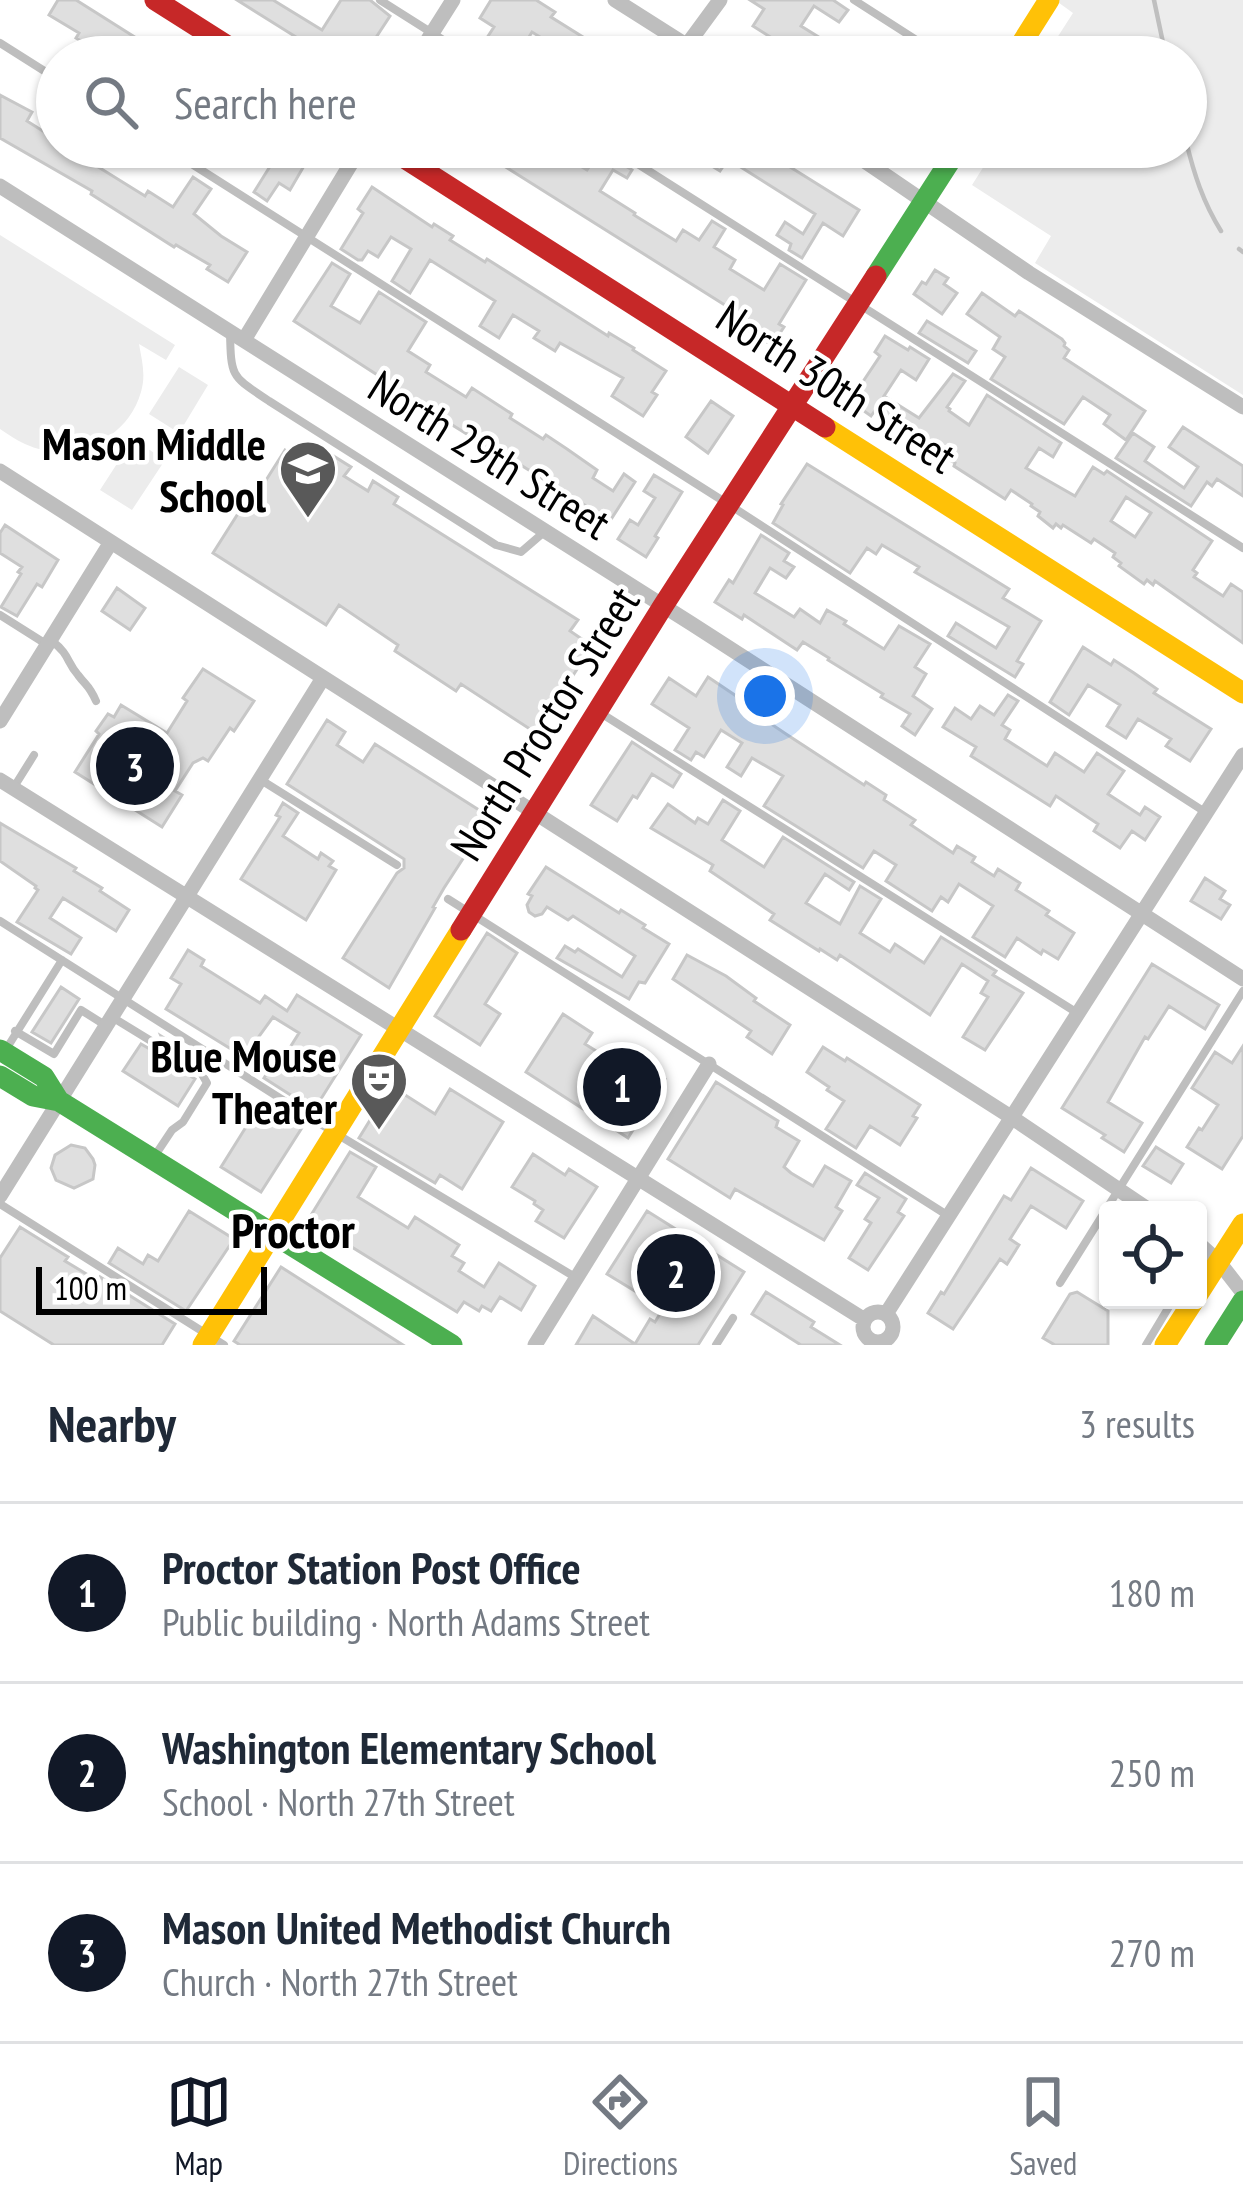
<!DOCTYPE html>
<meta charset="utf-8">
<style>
body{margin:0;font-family:"PT Sans Narrow",sans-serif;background:#f6f6f7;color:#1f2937}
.controls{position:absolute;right:36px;bottom:36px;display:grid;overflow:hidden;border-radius:12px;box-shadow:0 3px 9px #0004}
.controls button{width:108px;height:108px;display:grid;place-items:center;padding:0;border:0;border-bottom:3px solid #e0e1e3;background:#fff;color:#1f2937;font:60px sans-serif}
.scale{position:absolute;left:36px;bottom:30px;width:231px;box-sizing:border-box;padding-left:12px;border:6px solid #000;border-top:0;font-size:33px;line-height:42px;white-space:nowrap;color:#000;-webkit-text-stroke:9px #fff;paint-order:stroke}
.you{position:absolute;left:765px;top:696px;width:42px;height:42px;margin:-30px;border:9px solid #fff;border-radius:50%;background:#1a73e8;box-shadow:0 0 0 18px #1a73e833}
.badge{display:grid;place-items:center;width:78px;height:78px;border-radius:50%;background:#111827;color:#fff;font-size:39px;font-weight:700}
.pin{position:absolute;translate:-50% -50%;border:6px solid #fff;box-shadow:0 3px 12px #0006}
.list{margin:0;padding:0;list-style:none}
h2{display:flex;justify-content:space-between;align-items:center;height:156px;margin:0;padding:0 48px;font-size:51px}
h2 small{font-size:39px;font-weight:400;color:#747a83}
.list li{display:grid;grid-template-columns:78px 1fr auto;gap:36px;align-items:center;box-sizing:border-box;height:180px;padding:0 48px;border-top:3px solid #e0e1e3}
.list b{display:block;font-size:45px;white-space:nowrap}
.list p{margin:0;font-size:39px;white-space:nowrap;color:#747a83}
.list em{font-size:39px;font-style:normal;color:#747a83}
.icon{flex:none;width:66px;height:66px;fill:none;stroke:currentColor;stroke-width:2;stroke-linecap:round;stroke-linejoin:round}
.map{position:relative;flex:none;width:1243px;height:1345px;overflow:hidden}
.search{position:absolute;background:#fff;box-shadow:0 3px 9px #0004;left:36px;right:36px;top:36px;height:132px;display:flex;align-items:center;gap:30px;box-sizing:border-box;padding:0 42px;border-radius:66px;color:#747a83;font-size:45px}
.sheet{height:696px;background:#fff}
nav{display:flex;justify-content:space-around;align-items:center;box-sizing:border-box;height:168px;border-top:3px solid #e0e1e3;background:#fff;font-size:33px;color:#747a83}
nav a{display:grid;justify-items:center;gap:6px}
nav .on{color:#111827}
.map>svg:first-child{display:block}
.green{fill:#ececec}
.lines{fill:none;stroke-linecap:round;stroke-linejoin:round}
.stream{stroke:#bfbfbf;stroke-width:4.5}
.building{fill:#dfdfdf;stroke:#c7c7c7;stroke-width:3;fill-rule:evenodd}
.lane{stroke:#bebebe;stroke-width:8}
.street{stroke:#bebebe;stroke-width:15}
.fast{stroke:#4caf50;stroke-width:21}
.slow{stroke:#ffc107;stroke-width:21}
.jam{stroke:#c62828;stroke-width:21}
.labels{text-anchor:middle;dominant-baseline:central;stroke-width:9;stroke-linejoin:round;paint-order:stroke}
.street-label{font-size:45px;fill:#000;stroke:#fff}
.poi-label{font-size:45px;font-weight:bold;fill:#000;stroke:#fff;text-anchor:end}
.neighbourhood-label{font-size:48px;font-weight:bold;fill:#000;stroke:#fff}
</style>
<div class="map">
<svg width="1243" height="1345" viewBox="0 0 1243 1345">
<rect width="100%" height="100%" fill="#fff"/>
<path class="green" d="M1055 0H1243V395L1035 263 1051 236 972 185 996 147H1186V57H1053L1060 45 1055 41 1073 13Z
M0 235 175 345 166 360 139 344C142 361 146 375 141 392 127 441 71 465 25 444 16 440 8 434 0 429Z
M179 367 208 385 179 433 149 414Z
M133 439 165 460 132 510 100 490Z"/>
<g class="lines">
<path class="stream" d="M1154 0 1166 57
M1186 141C1194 174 1203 202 1221 231
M1239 249 1243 252"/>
</g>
<path class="building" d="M58 0H76L149 46 152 42 176 57H113L98 48 97 51 76 38 79 33 49 15Z
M237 0H273L322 30 341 0H370L390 16 373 42 380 47 374 57H328Z
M491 0H536L555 12 551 17 615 57H572L532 32 517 57H478L477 53 494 27 480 18Z
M750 0H833L848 10 839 22 814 6 801 26 851 57H806L783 45 753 26 764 9Z
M0 95 32 112 27 121 57 140V147H66L145 196 148 191 173 207 193 177 211 189 194 214 221 236 247 252 228 282 207 269 210 265 176 245 174 247 91 194 92 191 0 138Z
M253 147H315L290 190 279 183 267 201 254 192 274 160Z
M474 147H542L562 159 564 156 587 170 603 147 607 154 632 170 627 178 613 170 600 191 635 213 634 215 676 241 683 230 699 240 712 221 725 229 714 247 735 260 730 269 764 290 780 264 806 280 779 324 784 327 772 345 742 327 747 319Z
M681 147H758L859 210 843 236 823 223 802 258 789 250 791 244 777 235 785 222 803 234 815 214 728 159 720 171Z
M372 187 432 227 434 224 453 236 450 240 485 262 487 259 608 336 609 333 634 348 633 350 666 371 652 392 657 395 643 416 612 396 623 378 560 343 555 351 534 338 539 331 513 315 499 338 480 326 495 301 430 260 410 293 392 281 411 249 391 237 378 257 368 251 362 260H358L341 249 363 213 358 209Z
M332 263 350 274 331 306 360 323 379 292 426 322 408 351 430 365 426 372 466 397 472 388 512 414 510 418 543 439 546 435 567 449 597 470 593 478 613 491 624 474 635 482 610 521 492 447 491 449 449 423 450 422 294 321Z
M935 270 948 278 944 284 957 293 942 314 914 294 922 282 926 284Z
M982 293 1015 316 1019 311 1062 339 1065 343 1064 346 1069 350 1064 358 1145 411 1126 440 1104 424 1110 415 1083 397 1064 424 991 379 1005 357 993 349 1000 337 967 314Z
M927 321 976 351 968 363 919 333Z
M885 336 908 350 910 347 929 359 916 380 901 370 884 396 919 418 953 374 965 381 947 407 950 409 949 411 969 425 987 395 1061 443 1053 457 1039 448 1026 468 1075 496 1093 467 1104 474 1107 471 1212 541 1193 570 1197 573 1194 577 1223 596 1231 584 1243 592V643L1155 581 1153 585 1147 580 1144 584 1119 566 1121 563 1113 557 1115 553 1094 539 1091 543 1063 525 1061 528 1056 524 1053 528 1038 516 1040 512 1031 506 1032 504 1011 490 1005 499 954 466 955 463 948 459 951 455 903 421 900 425 876 409 871 416 850 401 880 356 875 352ZM1126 497 1151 513 1135 537 1111 521Z
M711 401 733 416 708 453 686 437Z
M1183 427 1243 466V496L1217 479 1212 486 1207 482 1191 506 1116 458 1133 433 1154 447 1145 461 1184 488 1198 467 1169 447Z
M316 445 351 467 344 476 368 491 373 481 398 497 394 504 578 620 570 631 592 646 536 733 461 684 456 691 395 651 398 645 339 605 326 625 213 553 246 501 251 504 285 450 304 463Z
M807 464 1009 589 1003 598 1041 621 1017 661 1023 664 1015 677 948 636 956 623 996 648 1009 627 915 572 919 567 882 545 876 554 867 548 850 573 773 523 783 505 781 504Z
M654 475 682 492 655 536 658 538 646 557 618 539 630 520 638 525 655 498 644 491Z
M5 525 58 560 42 587 37 584 17 616 1 607 21 574 18 572 22 567 0 553V533Z
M761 535 789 553 784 561 794 567 786 578 770 568 755 593 794 617 800 609 820 623 827 610 846 621 844 624 884 649 899 626 930 644 915 667 926 674 913 696 932 709 915 735 902 726 910 714 881 697 883 694 828 660 829 658 803 642 797 650 744 615 742 619 715 602 729 580 733 583Z
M117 588 145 608 130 630 102 611Z
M1083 647 1111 665 1114 660 1134 673 1157 689 1154 693 1211 729 1190 761 1166 746 1171 739 1138 719 1126 738 1107 726 1120 705 1088 685 1069 715 1050 702Z
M203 669 254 701 234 731 230 728 208 761 203 758 193 763 175 791 182 795 162 827 75 772 99 734 96 731 108 714 114 717 121 705 167 733 187 701 183 698Z
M708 677 757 710 755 713 786 734 864 785 866 782 886 795 884 800 915 820 911 825 953 853 957 846 975 857 972 862 994 876 998 869 1020 883 1016 890 1049 911 1046 915 1074 933 1058 959 1043 950 1041 954 1017 938 1005 957 973 937 993 906 959 884 948 902 941 897 932 911 886 881 896 865 874 851 863 868 764 806 783 776 752 758 741 776 727 767 742 743 721 730 704 757 696 752 691 760 675 750 689 728 652 704 669 678 696 696Z
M1008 695 1018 701 1002 725 1010 730 1005 739 1047 766 1055 753 1084 772 1097 753 1124 771 1108 794 1140 815 1145 807 1160 817 1145 840 1132 831 1120 848 1094 831 1098 824 1056 796 1050 806 971 756 976 747 943 727 955 708 971 719 980 706 994 715Z
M327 720 345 732 337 745 363 762 375 744 490 817 444 888 433 907 435 908 389 988 343 958 397 873 404 868V859L287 784Z
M632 742 681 774 673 787 652 774 637 798 633 796 617 821 591 805Z
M723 800 740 811 722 840 764 867 783 837 854 882 849 890 825 874 806 903 840 924 860 886 881 899 860 933 890 952 895 944 924 963 941 937 996 971 993 975 1023 993 985 1050 963 1037 988 997 981 993 988 981 962 964 930 1015 840 955 837 960 820 949 819 951 770 920 774 914 710 871 713 865 651 828 668 804 695 823 698 818 708 824Z
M283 803 298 813 283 836 318 859 321 853 333 861 329 866 336 870 306 920 241 879 280 817 276 815Z
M0 823 76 868 74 871 102 888 100 891 129 910 116 931 63 898 50 918 81 938 71 954 17 922 38 890 35 888 36 886 0 861Z
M546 867 619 913 621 910 645 925 643 928 669 944 645 983 639 982 629 999 557 958 565 946 575 952 578 949 622 977 635 956 573 916 568 920 547 907 542 914 535 916 529 912 527 905 532 896 528 894Z
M1205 878 1225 891 1220 899 1230 905 1221 919 1191 901Z
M487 933 517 953 485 1004 500 1014 480 1045 435 1016Z
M188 950 204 960 201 966 260 1003 265 996 287 1011 297 995 361 1035 314 1110 264 1078 279 1054 284 1057 299 1033 273 1017 244 1057 166 1009 181 984 171 978Z
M687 955 726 976 756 998 754 1001 790 1025 772 1054 747 1037 751 1031 673 979Z
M1152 964 1219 1005 1205 1029 1169 1006 1148 1039 1145 1037 1108 1102 1142 1123 1124 1152 1102 1138 1105 1135 1062 1108Z
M61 987 79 999 51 1043 32 1032Z
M563 1014 592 1033 585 1044 617 1064 624 1053 665 1079 628 1138 526 1072Z
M161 1036 177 1046 166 1049 165 1059 195 1079 178 1106 123 1071 141 1044 155 1052 162 1049 164 1043Z
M1243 1046V1136L1222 1169 1187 1147 1199 1128 1202 1130 1218 1105 1192 1088 1215 1052 1232 1063Z
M823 1047 845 1061 847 1058 920 1105 913 1116 917 1118 900 1145 870 1126 856 1148 826 1129 844 1101 827 1090 829 1087 807 1072Z
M716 1082 778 1121 776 1127 799 1141 784 1167 791 1173 813 1186 825 1166 851 1181 836 1207 842 1211 824 1240 735 1189 730 1198 668 1159Z
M391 1086 435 1114 450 1089 503 1122 462 1189 440 1175 435 1183 359 1138Z
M256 1111 281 1127 289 1114 305 1123 261 1192 221 1167Z
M71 1145 85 1148 93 1159 95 1165 93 1179 74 1188 56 1180 51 1168 55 1155Z
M1156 1147 1183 1164 1171 1183 1143 1166Z
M350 1152 376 1167 358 1197 408 1228 415 1217 459 1245 452 1256 464 1263 459 1271 484 1287 499 1263 535 1286 521 1310 500 1297 491 1311 482 1306 479 1311 464 1302 457 1312 308 1220Z
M533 1154 565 1175 569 1169 597 1187 564 1238 536 1221 543 1210 534 1204 535 1201 512 1187Z
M1031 1168 1083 1201 1066 1228 1031 1206 1010 1239 1019 1245 1007 1264 1000 1259 953 1329 928 1313 941 1292 944 1294 1004 1196 1011 1200Z
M865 1173 906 1199 898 1212 904 1216 868 1270 849 1258 871 1223 865 1219 879 1198 857 1185Z
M189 1211 234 1239 186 1311 109 1263 118 1248 143 1264 148 1255 158 1261Z
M647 1211 744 1272 698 1345H576L593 1316 635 1344 650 1319 655 1322 669 1299 649 1286 643 1296 607 1274Z
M20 1227 68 1257 65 1261 98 1281 100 1277 175 1324 162 1345H54L0 1311V1258Z
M281 1267 403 1345H240L234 1341Z
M766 1292 814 1322 811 1327 840 1345H801L752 1314Z
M1077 1292 1108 1311V1345H1055L1043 1338 1070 1294Z"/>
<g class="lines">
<path class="lane" d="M380 0 470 57
M854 0 943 57
M0 43 57 79
M165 147 728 504 1205 812
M611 147 1243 548
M230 333C231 379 232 376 269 401L496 545 521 552 543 533
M0 615 46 644
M52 641C70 655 66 661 78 675 87 687 89 685 96 701
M599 712 1079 1014
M261 780 397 865
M14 787 34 755
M448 899 947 1215
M0 921 335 1133 575 1277
M112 1017 156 1044
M15 1031 54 1054 81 1010 105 1025
M5 1051 62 960
M154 1157 172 1130 183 1122 207 1083 200 1071 172 1054
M0 1204 224 1345
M1060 1283 1243 991
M716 1345 733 1318
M1146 1345 1173 1300"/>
<path class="street" d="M615 0 705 57
M687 45 720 0
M417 57 453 0
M844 147 1029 273 1243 407
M0 186 692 624 1243 979
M244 340 361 147
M0 471 1011 1117 1149 1210
M0 721 111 542
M0 780 865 1320
M0 1196 323 678
M1198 1243 1219 1262 1243 1293
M863 1327a15 15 0 1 1 30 0a15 15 0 1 1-30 0Z
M886 1314 1243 755
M535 1345 709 1064"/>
<path class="fast" d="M876 276 959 147
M0 1050 44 1077 59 1101
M0 1076 33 1096 59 1101 452 1345
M1215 1345 1243 1301"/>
<path class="slow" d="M1013 57 1049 0
M825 427 1243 693
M1198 1294 1243 1224
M203 1345 461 930
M1165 1345 1194 1300"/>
<path class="jam" d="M155 0 245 57
M387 147 825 427
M461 930 663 606 876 276"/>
</g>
<defs>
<symbol id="school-pin" viewBox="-11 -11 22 30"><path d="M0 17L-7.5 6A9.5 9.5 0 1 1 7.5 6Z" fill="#595959" stroke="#fff"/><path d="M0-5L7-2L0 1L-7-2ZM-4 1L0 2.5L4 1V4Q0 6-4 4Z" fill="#fff"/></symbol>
<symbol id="theatre-pin" viewBox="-11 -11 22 30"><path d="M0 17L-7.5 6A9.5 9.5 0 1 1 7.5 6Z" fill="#595959" stroke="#fff"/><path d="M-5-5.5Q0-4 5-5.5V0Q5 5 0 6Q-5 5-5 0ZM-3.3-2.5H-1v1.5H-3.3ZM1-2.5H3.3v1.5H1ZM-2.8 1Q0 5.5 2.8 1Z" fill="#fff"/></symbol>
</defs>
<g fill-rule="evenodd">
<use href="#school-pin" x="275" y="436" width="66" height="90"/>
<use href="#theatre-pin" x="346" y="1048" width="66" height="90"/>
</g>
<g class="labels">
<g class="street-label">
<text transform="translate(837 386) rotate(33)">North 30th Street</text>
<text transform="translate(490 454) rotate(32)">North 29th Street</text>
<text transform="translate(544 723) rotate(-58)">North Proctor Street</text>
</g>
<g class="poi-label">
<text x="266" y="443">Mason Middle<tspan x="266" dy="52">School</tspan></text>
<text x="337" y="1055">Blue Mouse<tspan x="337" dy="52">Theater</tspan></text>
</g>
<g class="neighbourhood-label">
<text x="293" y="1230">Proctor</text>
</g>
</g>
</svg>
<div class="controls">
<button><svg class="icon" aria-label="locate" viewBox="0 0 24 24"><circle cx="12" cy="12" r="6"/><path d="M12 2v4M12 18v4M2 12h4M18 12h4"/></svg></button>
</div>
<div class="scale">100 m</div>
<div class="you"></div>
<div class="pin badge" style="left:622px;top:1087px">1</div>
<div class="pin badge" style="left:676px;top:1273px">2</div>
<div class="pin badge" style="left:135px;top:766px">3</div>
<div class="search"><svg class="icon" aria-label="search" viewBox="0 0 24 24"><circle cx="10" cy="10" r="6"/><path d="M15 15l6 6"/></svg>Search here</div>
</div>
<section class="sheet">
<h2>Nearby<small>3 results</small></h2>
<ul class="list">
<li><span class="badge">1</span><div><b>Proctor Station Post Office</b><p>Public building · North Adams Street</p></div><em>180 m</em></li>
<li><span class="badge">2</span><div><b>Washington Elementary School</b><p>School · North 27th Street</p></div><em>250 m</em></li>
<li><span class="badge">3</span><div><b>Mason United Methodist Church</b><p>Church · North 27th Street</p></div><em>270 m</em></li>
</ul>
</section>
<nav>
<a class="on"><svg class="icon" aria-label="map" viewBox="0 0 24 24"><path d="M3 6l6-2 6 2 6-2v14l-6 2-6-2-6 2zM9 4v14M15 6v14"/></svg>Map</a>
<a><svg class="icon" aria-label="directions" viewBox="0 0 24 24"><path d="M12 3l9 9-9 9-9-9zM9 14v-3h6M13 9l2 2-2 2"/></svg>Directions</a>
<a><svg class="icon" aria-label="saved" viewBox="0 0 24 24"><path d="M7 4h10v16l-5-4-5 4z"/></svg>Saved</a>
</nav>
